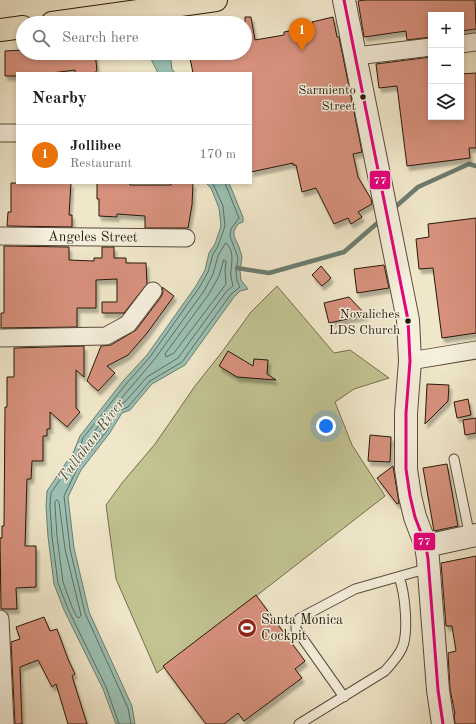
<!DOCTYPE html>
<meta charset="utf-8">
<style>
body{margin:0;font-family:"Old Standard TT",serif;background:#f2f2f2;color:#222}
.controls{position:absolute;right:12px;top:12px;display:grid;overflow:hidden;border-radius:0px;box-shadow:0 2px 6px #0003}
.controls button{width:36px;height:36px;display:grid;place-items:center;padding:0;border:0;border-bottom:1px solid #e0e0e0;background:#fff;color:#222;font:20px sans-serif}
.you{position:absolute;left:326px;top:426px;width:14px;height:14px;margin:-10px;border:3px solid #fff;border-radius:50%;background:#1a73e8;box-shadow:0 0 0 6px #1a73e833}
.badge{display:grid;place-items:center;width:26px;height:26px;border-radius:50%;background:#8f2418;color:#fff;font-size:13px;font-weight:700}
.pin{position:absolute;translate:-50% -33px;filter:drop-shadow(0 1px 2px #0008)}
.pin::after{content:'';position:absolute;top:21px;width:14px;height:12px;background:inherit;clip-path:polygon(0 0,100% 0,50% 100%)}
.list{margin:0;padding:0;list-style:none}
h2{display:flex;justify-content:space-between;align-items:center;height:52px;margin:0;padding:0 16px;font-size:17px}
h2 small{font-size:13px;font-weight:400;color:#767676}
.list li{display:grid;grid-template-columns:26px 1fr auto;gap:12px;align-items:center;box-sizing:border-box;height:60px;padding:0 16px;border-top:1px solid #e0e0e0}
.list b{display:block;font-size:15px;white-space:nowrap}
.list p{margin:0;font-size:13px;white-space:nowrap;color:#767676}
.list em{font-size:13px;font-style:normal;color:#767676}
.icon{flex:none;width:22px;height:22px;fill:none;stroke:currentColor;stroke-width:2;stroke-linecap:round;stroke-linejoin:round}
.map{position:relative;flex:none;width:476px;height:724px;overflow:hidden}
.search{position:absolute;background:#fff;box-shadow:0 2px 6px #0003;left:16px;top:16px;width:236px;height:44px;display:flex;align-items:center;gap:10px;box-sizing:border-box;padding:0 14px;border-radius:22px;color:#767676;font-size:15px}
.panel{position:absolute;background:#fff;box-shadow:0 2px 6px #0003;left:16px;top:72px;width:236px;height:112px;border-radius:0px}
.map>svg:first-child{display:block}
.green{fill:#c2c391;stroke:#746e4e}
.water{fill:#9bc0b3;stroke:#6d7d70}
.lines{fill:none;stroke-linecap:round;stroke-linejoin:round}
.shore{stroke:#616c5f;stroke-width:1}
.stream{stroke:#6d7d70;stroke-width:4.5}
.building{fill:#d7917d;stroke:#27190b;filter:url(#shadow)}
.service-casing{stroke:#594c3b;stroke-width:11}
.minor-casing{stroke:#594c3b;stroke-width:19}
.tertiary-casing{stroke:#594c3b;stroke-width:24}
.primary-casing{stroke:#27190b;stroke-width:24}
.service{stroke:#f5efdd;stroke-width:9}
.minor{stroke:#f5efdd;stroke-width:17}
.tertiary{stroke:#f5efdd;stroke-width:22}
.primary{stroke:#f0e7ca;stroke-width:22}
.bus-1-casing{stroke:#f5efdd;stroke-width:6}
.bus-1{stroke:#e5007d;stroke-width:3}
.bus-dot{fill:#27190b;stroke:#f5efdd;stroke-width:1.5}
.labels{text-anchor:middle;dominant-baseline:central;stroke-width:3;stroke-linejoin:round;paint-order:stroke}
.bus-label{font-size:13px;fill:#27190b;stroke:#f5efdd;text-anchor:end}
.street-label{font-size:14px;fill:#27190b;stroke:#f5efdd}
.poi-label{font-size:14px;fill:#27190b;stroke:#f5efdd;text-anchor:start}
.water-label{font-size:15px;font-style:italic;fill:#505346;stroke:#f5efdd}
.line-badge{stroke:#f5efdd;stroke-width:1.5}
.badge-label{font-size:11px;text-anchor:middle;font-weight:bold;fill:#fff}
</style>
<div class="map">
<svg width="476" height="724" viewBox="0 0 476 724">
<defs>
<filter id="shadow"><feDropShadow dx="2.5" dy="4.5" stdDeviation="1" flood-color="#0004"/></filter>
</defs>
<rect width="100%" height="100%" fill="#f0e7ca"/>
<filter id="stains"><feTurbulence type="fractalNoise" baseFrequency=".005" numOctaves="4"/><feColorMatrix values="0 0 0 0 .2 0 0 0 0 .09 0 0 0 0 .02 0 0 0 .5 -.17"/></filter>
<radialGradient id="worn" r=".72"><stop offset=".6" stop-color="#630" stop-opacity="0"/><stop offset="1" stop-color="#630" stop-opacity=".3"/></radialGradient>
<path class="green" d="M277 286 334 353 350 350 389 378 354 389 335 402 352 445 385 496 157 673 116 579 106 505 122 483 155 444 195 386 222 352 251 312Z"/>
<path class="water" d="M148 53H170L172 69 175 73H158Z
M206 183H229L243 217V222L238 224 234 231V236L239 247 242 257 240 271 241 280 248 289 240 291 234 297 185 365 152 384 130 410 122 413 109 434 81 470 68 497 74 548 89 612 132 706 135 724H116L103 689 64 610 54 584 48 537 46 506 47 491 74 451 80 436 123 381 147 355 196 286 205 270 209 253 215 244 221 226 219 208 211 188Z"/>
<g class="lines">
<path class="shore" d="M226 243C234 250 232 261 231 270 230 275 232 281 233 286L226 292 178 358 147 377 125 402 120 404 119 401 154 360 204 291 213 274 218 256Z
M224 260 226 261 225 270 226 284 174 353 166 357 165 354 209 294 219 276Z
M100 425 103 426 102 429 91 444H88V440Z
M57 500 59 502 65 549 81 615 79 618 77 617 72 607 63 582 57 536 55 506V502Z
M119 724 106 687 68 609 58 583 52 537 50 506 51 493 78 453 83 438 126 384 150 357 199 288 208 272 213 254 218 246 225 226 223 206 214 186 212 183
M131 724 128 708 85 613 70 549 64 496 78 467 106 432 118 411 128 407 150 381 182 362 231 294 240 287 237 281 236 272 238 258 230 236 231 229 239 218 225 183"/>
<path class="stream" d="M393 209 418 187 469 164 476 166
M237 268 269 273 344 252 382 219"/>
</g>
<path class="building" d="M366 0H475L476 29 461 31V15H431V37L407 40 406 31 364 37 358 1Z
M245 17H251L255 40 284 35V32L313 26 312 22 333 17 337 37H339L362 152 353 154 358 177 371 199 372 204 358 212 362 217 351 224 348 218 334 224 316 188 302 192 296 165H293V163L251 172V73H193L189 53H245Z
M23 50V53H95L97 70 96 71V73H75V70L52 73H17V76H5V51Z
M431 57V117H461V74L476 73V148H469L470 158 407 166 397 86 379 88 376 64Z
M11 183H71L69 215H72V227L7 226 8 212H11Z
M97 183H130V185H171V183H193L192 205 188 228H145V216L117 214V217L99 216V199H97Z
M476 218V333L442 338 433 268 419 269 416 239 429 237 428 224Z
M4 246 69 247V260L94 261V258H102V247H114V258H126V263H146L147 284 124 313H102V302H117V279L96 280V308H77V327L1 328V313H4Z
M384 265 389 288 357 293 354 269Z
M321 266 331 278 322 286 312 275Z
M162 287 174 296 147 333 128 355 107 366 115 373 98 391 87 381 101 346 111 345 136 330 161 297 163 292Z
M349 297 366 315 329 323 324 303Z
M84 346V377L76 370V408L80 412 67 427 50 412V429H47V436H43V461H32L31 479H27L25 546H36V587L16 588 17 609H1L0 538H2V526H4L5 407H7V377H14V348Z
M228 351 253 366 254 359 268 360 267 374 276 380 237 377 219 366Z
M427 384 449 385 448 401 425 424Z
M468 399 471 415 457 418 454 402Z
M476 418V433L465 435 463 420Z
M370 435 391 437 390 462 368 461Z
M447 464 458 526 434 531 423 468Z
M393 466 399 503 397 504 377 478Z
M476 556V724H455L454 714H455L450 689 448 653 456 651 452 626H446L441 563Z
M256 595 305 661 295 669 302 678 244 721 238 713 224 724H206L163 666Z
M44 617 50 631 57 629 68 659 75 674 72 676 87 724H68L56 684 52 687 38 660 20 667 22 724H15L11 642 20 639 16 627Z"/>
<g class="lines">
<defs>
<path id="service" d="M454 459 470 537
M344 697 296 629V623L300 618 355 589 429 568
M299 724 385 671C391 664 398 657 402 648 409 633 405 593 399 577"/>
<g id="minor">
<path d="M461 44 476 42"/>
<path d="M356 56 431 47"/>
<path d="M0 133H17"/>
<path id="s1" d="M0 236 186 238"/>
<path d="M0 338 106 336 128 324 153 291"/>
<path d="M410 361 476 350"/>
<path d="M0 619 5 724"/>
</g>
<path id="tertiary" d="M344 0 408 320 410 361 406 413V469L410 496 415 517 426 546 428 559 438 690 443 724
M426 546 476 535"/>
<path id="primary" d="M52 23 216 0
M0 30 23 27"/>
</defs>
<use href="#service" class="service-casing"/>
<use href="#minor" class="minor-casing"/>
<use href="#tertiary" class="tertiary-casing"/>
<use href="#primary" class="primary-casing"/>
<use href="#service" class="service"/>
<use href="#minor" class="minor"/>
<use href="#tertiary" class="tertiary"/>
<use href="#primary" class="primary"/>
<defs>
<path id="bus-1" d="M344 0 408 320 410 361 406 413V469L410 496 415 517 426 546 428 559 438 690 443 724"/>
</defs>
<use href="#bus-1" class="bus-1-casing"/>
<use href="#bus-1" class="bus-1"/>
</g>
<defs>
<symbol id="stadium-disc" viewBox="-11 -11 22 22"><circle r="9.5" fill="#8f2418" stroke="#f5efdd"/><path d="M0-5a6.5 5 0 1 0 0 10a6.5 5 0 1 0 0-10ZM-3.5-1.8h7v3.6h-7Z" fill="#fff"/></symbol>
</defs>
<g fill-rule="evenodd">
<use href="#stadium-disc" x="236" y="617" width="22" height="22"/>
</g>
<g class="bus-dot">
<circle cx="363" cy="97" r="3.5"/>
<circle cx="408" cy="321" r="3.5"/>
</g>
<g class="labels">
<g class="bus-label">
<text x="356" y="90">Sarmiento<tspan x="356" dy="16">Street</tspan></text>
<text x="400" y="314">Novaliches<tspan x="400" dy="16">LDS Church</tspan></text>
</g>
<g class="street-label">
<text stroke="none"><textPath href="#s1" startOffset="93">Angeles Street</textPath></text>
</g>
<g class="poi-label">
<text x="261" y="620">Santa Monica<tspan x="261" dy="16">Cockpit</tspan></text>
</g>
<g class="water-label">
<text transform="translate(92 441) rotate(-53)">Tullahan River</text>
</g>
</g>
<g class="line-badge">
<rect x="369" y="170" width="22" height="20" rx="4" fill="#e5007d"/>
<rect x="413" y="532" width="23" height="19" rx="4" fill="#e5007d"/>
</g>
<g class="badge-label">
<text x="380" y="184">77</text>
<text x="424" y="545">77</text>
</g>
<rect width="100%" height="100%" filter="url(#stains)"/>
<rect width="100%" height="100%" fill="url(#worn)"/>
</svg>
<div class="controls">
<button>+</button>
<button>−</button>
<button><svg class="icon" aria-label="layers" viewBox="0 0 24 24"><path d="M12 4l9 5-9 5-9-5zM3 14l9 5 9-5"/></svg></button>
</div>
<div class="you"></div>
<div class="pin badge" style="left:302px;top:51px;background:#e8710a">1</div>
<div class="search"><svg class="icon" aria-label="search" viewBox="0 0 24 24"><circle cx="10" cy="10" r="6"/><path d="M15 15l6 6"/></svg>Search here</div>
<section class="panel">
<h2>Nearby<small></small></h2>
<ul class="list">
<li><span class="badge" style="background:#e8710a">1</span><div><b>Jollibee</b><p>Restaurant</p></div><em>170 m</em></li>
</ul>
</section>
</div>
